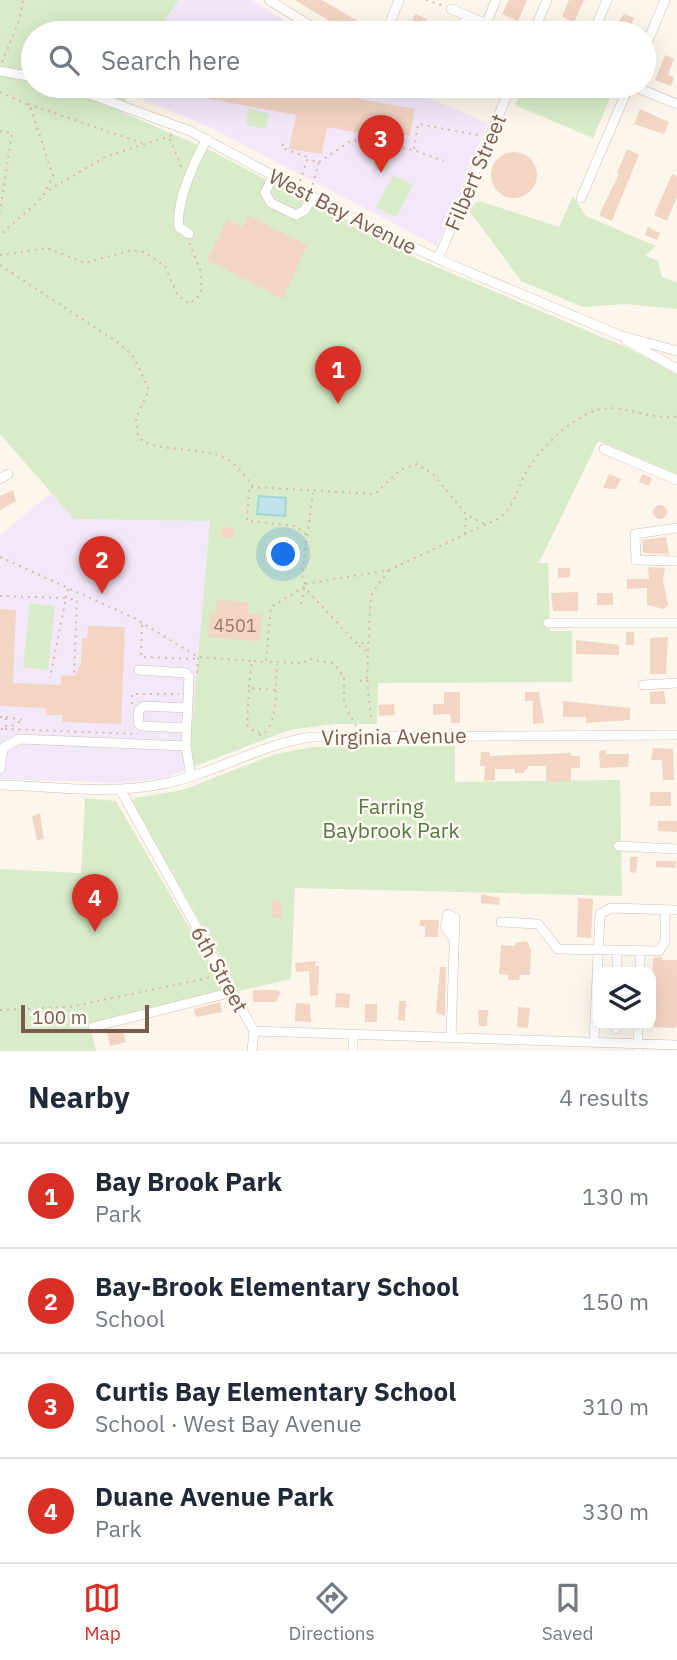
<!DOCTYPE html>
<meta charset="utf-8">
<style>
body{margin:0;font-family:"IBM Plex Sans",sans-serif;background:#f6f6f7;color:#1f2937}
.controls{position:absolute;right:21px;bottom:21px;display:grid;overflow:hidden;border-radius:14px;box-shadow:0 7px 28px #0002}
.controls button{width:63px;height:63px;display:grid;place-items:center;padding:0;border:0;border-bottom:2px solid #e0e1e3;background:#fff;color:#1f2937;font:35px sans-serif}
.scale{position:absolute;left:21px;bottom:18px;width:128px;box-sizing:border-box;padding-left:7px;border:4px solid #7a5c4d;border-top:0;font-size:19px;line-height:24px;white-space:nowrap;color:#7a5c4d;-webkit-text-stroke:5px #fffaf3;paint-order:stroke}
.you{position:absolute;left:284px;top:555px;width:24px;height:24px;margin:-18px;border:5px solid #fff;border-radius:50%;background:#1a73e8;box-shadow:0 0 0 10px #1a73e833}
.badge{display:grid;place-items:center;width:46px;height:46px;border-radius:50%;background:#d93025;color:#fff;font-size:23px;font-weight:700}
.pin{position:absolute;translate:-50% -58px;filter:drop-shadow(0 2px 4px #0008)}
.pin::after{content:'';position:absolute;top:37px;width:24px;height:21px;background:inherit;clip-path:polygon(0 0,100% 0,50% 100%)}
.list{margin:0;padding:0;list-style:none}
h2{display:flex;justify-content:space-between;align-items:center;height:91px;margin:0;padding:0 28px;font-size:30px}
h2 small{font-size:23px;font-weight:400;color:#747a83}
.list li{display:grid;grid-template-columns:46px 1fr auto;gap:21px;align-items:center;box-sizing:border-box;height:105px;padding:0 28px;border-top:2px solid #e0e1e3}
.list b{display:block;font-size:26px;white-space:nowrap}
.list p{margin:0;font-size:23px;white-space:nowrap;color:#747a83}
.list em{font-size:23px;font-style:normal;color:#747a83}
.icon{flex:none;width:38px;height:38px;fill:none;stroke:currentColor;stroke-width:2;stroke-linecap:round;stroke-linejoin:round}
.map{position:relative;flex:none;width:677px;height:1051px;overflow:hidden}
.search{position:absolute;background:#fff;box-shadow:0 7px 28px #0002;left:21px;right:21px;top:21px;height:77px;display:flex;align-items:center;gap:18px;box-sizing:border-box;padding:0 24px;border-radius:38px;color:#747a83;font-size:26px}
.sheet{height:511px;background:#fff}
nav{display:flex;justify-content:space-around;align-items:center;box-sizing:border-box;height:98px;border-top:2px solid #e0e1e3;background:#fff;font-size:19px;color:#747a83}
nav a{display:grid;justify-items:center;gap:4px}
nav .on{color:#d93025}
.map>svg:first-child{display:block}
.education{fill:#f3e8fa}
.green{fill:#d8ecc9}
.water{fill:#bfe3e8;stroke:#a5d3da;stroke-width:2}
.building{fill:#f3d5c3}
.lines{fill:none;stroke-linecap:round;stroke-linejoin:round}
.minor-casing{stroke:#d1beb0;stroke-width:10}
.path{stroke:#d9b8a5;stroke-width:2;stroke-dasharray:2 5;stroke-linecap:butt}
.minor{stroke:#fff;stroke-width:9}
.labels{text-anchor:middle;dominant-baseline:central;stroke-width:5;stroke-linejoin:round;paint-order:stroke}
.number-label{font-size:18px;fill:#987a6a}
.street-label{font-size:21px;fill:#7a5c4d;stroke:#fffaf3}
.park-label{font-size:21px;fill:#537a41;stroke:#fffaf3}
</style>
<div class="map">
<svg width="677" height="1051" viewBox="0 0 677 1051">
<rect width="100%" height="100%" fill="#fdf6ec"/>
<path class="education" d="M179 0H252L304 33H156Z
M131 86H400L488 123 437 246 211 128 128 93Z
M51 493 75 519 210 521 188 769 163 778 120 783 0 779V535Z"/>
<path class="green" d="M0 0H179L156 33H33V86H131L122 112 212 151 406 254 628 348 677 374V474L598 441 539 563H548L550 631H572V682L378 683 377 724H334L289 730 188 769 210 521 74 519 0 434Z
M523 86H600L613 91 593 138 515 105Z
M249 108 269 114 266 129 246 125Z
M379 147 388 151V168L383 171 376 169 371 155Z
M393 175 413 185 396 217 376 207Z
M573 196 586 216 656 246 645 255 658 261 662 277 677 283V309L625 304 583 307 521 281 469 210 477 202H483L559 227Z
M30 603 55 606 48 670 23 667Z
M455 746V782L620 780 622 896 295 888 291 979 239 991 132 801 135 798 183 790 275 754 312 747Z
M85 798 116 801 227 993 90 1024 96 1051H0V869L81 873Z"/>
<path class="water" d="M259 496 286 498 285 516 257 514Z"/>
<path class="building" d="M295 0H322L368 27 364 33H349Z
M509 0H527L518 21 502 14Z
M569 0H584L574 22 562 17Z
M415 14 427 19 425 26 422 33H407Z
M624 14 634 18 629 30 624 28 623 31 615 27Z
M665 55 674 59 668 74 674 78 671 86 655 80Z
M174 86H288L415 109 410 136 392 132 391 139 327 127 322 154 289 149 296 115 173 92Z
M463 86H486L492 90 489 97Z
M640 109 669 122 664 134 634 124Z
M627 149 639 155 612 221 599 215 619 174 617 173Z
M491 175a23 23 0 1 1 46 0a23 23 0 1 1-46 0Z
M672 174 677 177V197L667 221 654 215Z
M248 215 307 245 283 299 207 260 227 220 242 227Z
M648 227 660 233 657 240 645 235Z
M609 474 621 479 616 489 603 488Z
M642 474 652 478 649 486 639 482Z
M13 490 16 501 0 510V496Z
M653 512a7 7 0 1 1 14 0a7 7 0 1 1-14 0Z
M228 527 234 528V538H221L222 528Z
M666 537 669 554 643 553 642 540Z
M648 567 665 568 663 581 668 605 664 609 647 605V588L627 589V579H649Z
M558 568H570V577L558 578Z
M578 592V611H553L551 593Z
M597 593H613V605H597Z
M217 600 248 602V613L262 614 260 641 208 637 210 613H216Z
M0 609 16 610 13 683 61 685V675L75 676 81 662 82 638H87L88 626 125 627 121 724 62 722V715H46V708L0 706Z
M626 632H634V645H626Z
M668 637 666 674H650V638Z
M576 640 619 645V655L576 654Z
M664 691 666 704H650V692Z
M444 692H460V723H451L450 714 433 715V704H444Z
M525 692H539L544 723 533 724V701H525Z
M563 701 630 708V720L586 723V717H563Z
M394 704 395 715 379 716 378 705Z
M653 748 673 749 674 780H663L662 760H651Z
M606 750V754H629L628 767 600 768 599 751Z
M481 752H489L490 756 571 753V756H580V768H571V781H566L546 782V766H529L523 773H515V769H495V780L484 781 485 766H480Z
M650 792H671V806H650Z
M40 813 44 839 37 840 32 817Z
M658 821H677V832L658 831Z
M630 857H638L636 873 630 872Z
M656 861H676L675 868 656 867Z
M481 894 500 898 499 905 481 903Z
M578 898 593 899 591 938 577 937Z
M272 901H281V918L272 917Z
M420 920H439L438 937H425V926H420Z
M527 941 531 951 530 975H520L519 980H508V975L499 974 501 945 515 946V943Z
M662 957V960H677V1026L673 1028 654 1027V996H651L653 958Z
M316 961 315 966H319L318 995 310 996 309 971 296 972 295 963Z
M440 967H446L445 1016 436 1013Z
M253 990H276L281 992 276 1002H253Z
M336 993 350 994 349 1008 335 1007Z
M399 1001H406L405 1021 398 1020Z
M220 1002 222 1012 196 1017 194 1009Z
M296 1003 310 1004 311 1022 295 1021Z
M365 1004H377V1022H365Z
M518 1007 530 1008 528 1028 517 1027Z
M478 1010H488L487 1026H479Z
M115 1030 123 1031 126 1042 110 1046 107 1032Z"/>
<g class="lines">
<defs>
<path id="minor" d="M269 0 322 33
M451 9 509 33
M486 24 496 0
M386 33 399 0
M459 33 467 15
M533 33 547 0
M593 33 607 0
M644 50 665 0
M0 71 33 77
M68 86 190 131 373 229 445 262 619 335 677 351
M633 86 677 104
M273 175 265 193 271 203 296 215 305 210 312 197
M581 198 629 86
M189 234 179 227C176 201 194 162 207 139
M438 259 511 86
M626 340 677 369
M604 449 677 480
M0 479 8 474
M677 528 635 534 636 560 677 561
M548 623H677
M139 670 186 673 189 677 186 746 191 777
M643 685 677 683
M187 728 141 726 138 723 139 710 144 706 188 708
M0 769 3 748 19 739 186 746
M0 785C53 786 109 795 162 784 214 774 259 745 311 737L677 735
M120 789 254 1031
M618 846 677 849
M501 922 538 924 558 949 659 951 665 942V910
M617 972V951
M640 972V951
M93 1027 233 992
M616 1029V1025
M254 1031 677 1045
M353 1035V1051
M451 1037 455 918 448 914 445 927 454 939
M594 1040 600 914 611 908 677 910
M252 1051 254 1031
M638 1051V1025"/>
</defs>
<use href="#minor" class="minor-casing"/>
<path class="path" d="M426 0 442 5
M2 62 19 21 23 0
M0 92 30 106 53 176 42 198 0 235
M28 104 142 143
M0 131 12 133 0 212
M170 139 182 169
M283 144 282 148 307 157
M414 149 418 124 478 135
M319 162 352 140 413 150 444 161
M300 181 307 160 319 162 312 187
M49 190 105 157 176 134
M0 255 47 248 85 263 132 250 144 252 165 266 177 294 189 304 196 299 201 292V272L189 242
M0 265 117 342 133 356 149 390 136 418 138 436C149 454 205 445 227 459 238 466 246 476 253 487L375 494 400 470 417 464 433 474 466 514 484 524
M253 487H249L247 521 295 526 308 536
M465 534 466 515
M0 557 134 618 198 657 252 661
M305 584 302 575 313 493
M68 589 66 598 77 600 74 674
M0 596 66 598 50 678
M301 604 305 584 389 570 498 519C514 508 517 490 525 474 536 452 573 416 597 410 624 403 650 421 677 416
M142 625 141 657 198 659
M366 651 358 645 366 642
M197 673 198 658
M367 680 371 717
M360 681 367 678 370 605 372 593 389 570
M249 687 252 661 266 662
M275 690 249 688 247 725 256 733 265 732C279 720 275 682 277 664
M132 704V694H179
M0 717H6V729H0
M6 717 23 720 6 729 138 734
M356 726 344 703V677L333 663 308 659 304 663 266 662 271 607 304 587 358 645
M260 734 261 741
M0 1010 69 1007 213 977"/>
<use href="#minor" class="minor"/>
</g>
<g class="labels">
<g class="number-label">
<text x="235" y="625">4501</text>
</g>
<g class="street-label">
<text transform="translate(475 172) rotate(-67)">Filbert Street</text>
<text transform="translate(343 211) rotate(27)">West Bay Avenue</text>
<text transform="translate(394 736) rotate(-1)">Virginia Avenue</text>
<text transform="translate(220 969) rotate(61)">6th Street</text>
</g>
<g class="park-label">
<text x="391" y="806">Farring<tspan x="391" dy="24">Baybrook Park</tspan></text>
</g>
</g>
</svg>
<div class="controls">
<button><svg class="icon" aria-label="layers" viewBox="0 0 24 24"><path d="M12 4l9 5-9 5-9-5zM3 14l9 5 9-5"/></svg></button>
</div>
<div class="scale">100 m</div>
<div class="you"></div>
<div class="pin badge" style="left:338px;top:404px">1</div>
<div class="pin badge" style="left:102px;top:594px">2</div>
<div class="pin badge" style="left:381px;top:173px">3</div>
<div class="pin badge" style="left:95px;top:932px">4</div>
<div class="search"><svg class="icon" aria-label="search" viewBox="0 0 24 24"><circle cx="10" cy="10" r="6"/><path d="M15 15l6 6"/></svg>Search here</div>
</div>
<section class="sheet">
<h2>Nearby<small>4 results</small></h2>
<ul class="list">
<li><span class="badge">1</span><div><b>Bay Brook Park</b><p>Park</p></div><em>130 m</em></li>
<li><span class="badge">2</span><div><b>Bay-Brook Elementary School</b><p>School</p></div><em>150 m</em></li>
<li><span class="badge">3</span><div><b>Curtis Bay Elementary School</b><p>School · West Bay Avenue</p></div><em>310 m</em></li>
<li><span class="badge">4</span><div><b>Duane Avenue Park</b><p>Park</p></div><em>330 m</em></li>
</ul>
</section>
<nav>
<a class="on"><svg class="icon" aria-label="map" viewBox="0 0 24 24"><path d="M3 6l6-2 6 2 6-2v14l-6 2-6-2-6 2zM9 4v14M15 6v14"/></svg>Map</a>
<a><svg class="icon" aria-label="directions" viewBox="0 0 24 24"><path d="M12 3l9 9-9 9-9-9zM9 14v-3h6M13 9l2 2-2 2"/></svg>Directions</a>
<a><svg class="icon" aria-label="saved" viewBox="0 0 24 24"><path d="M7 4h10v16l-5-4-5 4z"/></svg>Saved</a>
</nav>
